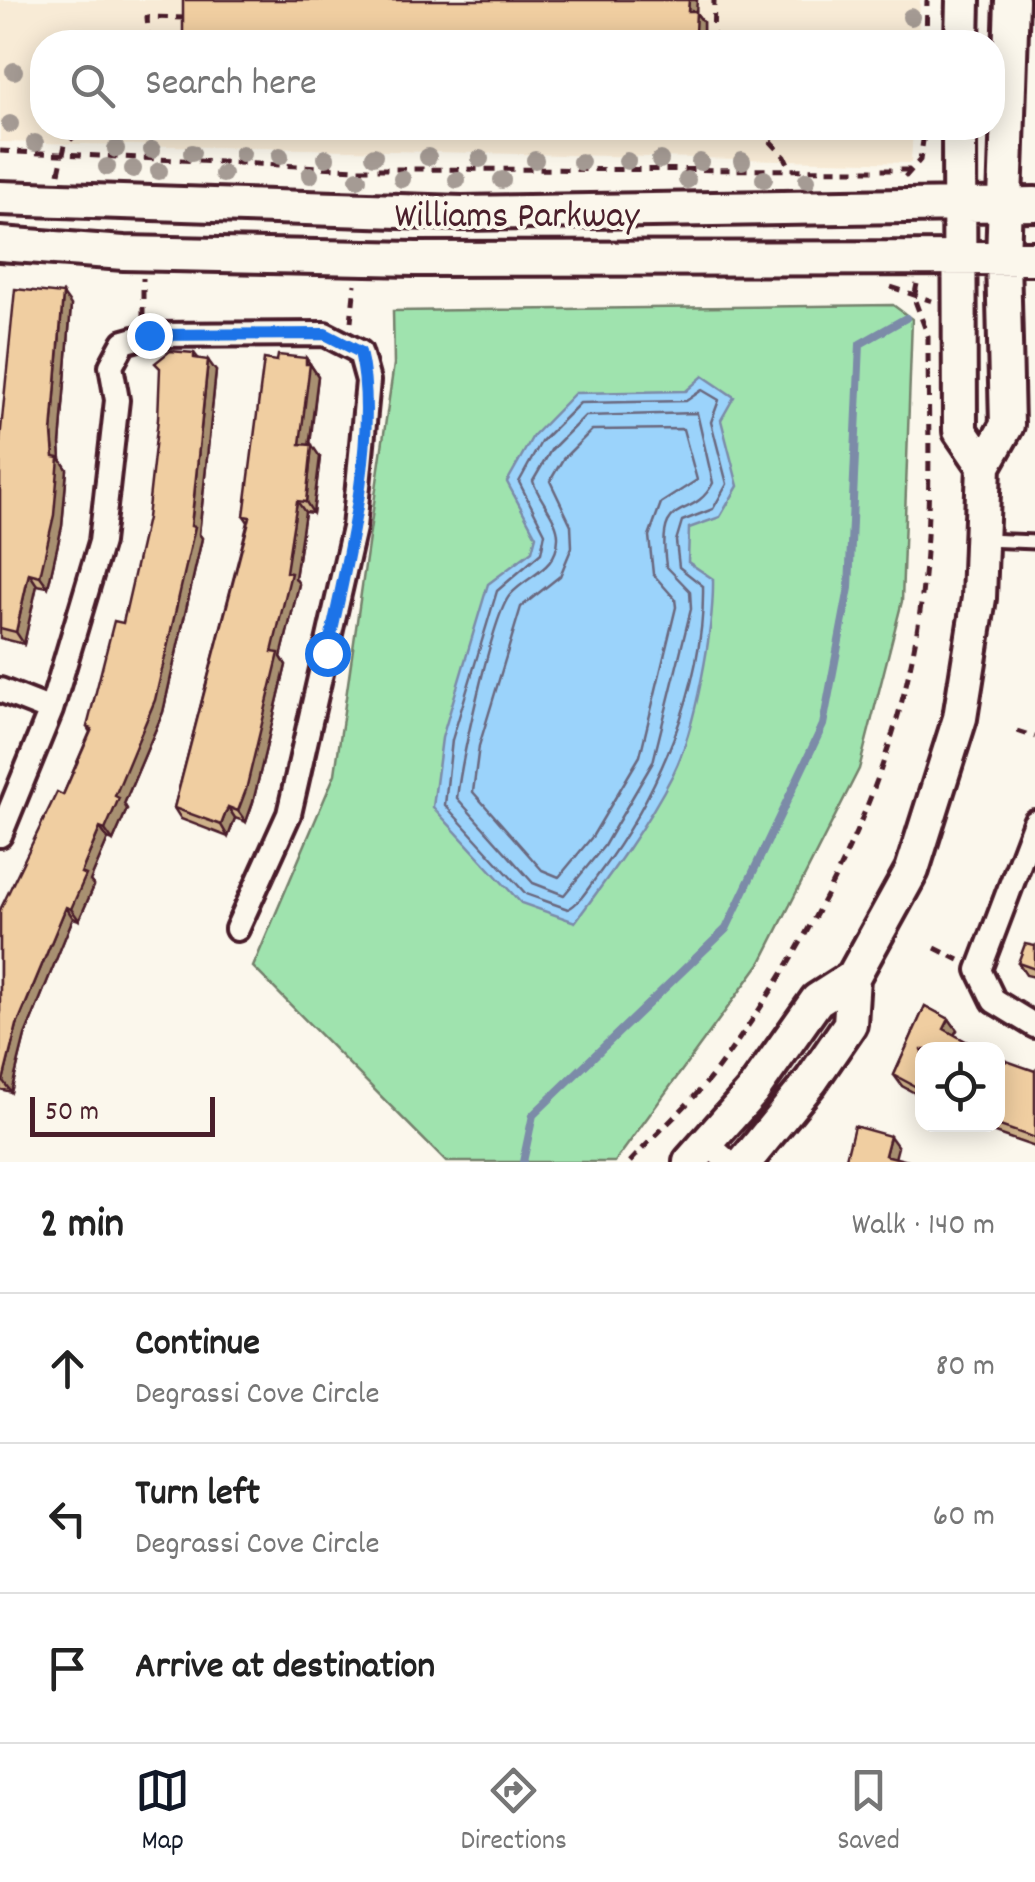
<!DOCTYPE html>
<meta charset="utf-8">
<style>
body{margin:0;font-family:Dekko,sans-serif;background:#f6f6f6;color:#222}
.controls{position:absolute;right:30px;bottom:30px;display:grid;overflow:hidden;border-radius:20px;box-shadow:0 5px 25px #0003}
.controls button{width:90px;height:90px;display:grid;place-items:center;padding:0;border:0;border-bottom:2px solid #e0e0e0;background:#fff;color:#222;font:50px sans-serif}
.scale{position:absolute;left:30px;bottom:25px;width:185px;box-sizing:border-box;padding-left:10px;border:5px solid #4a1f2b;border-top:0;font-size:28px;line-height:35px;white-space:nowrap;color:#4a1f2b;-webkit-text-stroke:8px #fbf7ec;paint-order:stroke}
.stop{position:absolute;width:30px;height:30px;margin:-22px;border:8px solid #1a73e8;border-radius:50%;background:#fff}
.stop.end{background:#1a73e8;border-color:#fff;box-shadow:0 2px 10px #0008}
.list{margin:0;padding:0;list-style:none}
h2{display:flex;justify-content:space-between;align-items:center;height:130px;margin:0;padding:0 40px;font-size:42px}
h2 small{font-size:32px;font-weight:400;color:#767676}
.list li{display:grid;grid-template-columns:65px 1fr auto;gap:30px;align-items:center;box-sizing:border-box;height:150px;padding:0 40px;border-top:2px solid #e0e0e0}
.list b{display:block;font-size:38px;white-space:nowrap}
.list p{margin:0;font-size:32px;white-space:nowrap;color:#767676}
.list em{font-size:32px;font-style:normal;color:#767676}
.icon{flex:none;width:55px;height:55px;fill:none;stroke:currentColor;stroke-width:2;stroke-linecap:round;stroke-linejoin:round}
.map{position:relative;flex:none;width:1035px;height:1162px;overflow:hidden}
.search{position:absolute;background:#fff;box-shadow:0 5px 25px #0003;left:30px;right:30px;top:30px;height:110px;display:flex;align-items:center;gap:25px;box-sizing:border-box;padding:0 35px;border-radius:40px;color:#767676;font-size:38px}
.sheet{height:580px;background:#fff}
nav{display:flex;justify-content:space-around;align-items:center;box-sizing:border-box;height:140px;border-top:2px solid #e0e0e0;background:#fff;font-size:28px;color:#767676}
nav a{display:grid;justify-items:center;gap:5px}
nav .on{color:#111827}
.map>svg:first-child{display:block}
.built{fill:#f8ebd6}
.green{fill:#9fe3ae;stroke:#74816c;stroke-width:2.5}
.water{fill:#9bd3fb;stroke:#7b8ba8;stroke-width:2.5}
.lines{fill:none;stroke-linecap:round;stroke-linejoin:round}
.shore{stroke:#6a677e;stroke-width:2.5}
.stream{stroke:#7b8ba8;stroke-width:8}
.lane-casing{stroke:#4a1f2b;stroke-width:19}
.street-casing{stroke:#4a1f2b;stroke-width:30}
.secondary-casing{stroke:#4a1f2b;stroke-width:40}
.path{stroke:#4a1f2b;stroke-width:5;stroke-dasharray:10 8;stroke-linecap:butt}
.lane{stroke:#fbf7ec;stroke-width:11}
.street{stroke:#fbf7ec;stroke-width:22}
.secondary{stroke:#fbf7ec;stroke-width:32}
.tree{fill:#a59b94}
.wall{fill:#ceb18a;stroke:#4a1f2b;stroke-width:2.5}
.shaded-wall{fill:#a89071;stroke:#4a1f2b;stroke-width:2.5}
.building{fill:#f0cea1;stroke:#4a1f2b;stroke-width:2.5}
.route{stroke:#1a73e8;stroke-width:12}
.labels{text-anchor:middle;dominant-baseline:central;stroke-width:8;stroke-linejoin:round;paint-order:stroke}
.street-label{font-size:38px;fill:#4a1f2b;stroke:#fbf7ec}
</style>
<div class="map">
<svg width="1035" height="1162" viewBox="0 0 1035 1162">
<rect width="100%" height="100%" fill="#fbf7ec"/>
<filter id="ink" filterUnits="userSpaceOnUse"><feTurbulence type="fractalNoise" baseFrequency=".01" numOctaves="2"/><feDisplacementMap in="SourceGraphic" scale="20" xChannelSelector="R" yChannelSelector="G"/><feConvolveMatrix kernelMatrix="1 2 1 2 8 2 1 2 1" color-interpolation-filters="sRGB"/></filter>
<g filter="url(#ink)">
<path class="built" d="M0 0H920L918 42H42V128H913L911 163 0 142Z"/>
<path class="green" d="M893 305 912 319 902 601 859 769 761 962 615 1162H446L253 967 335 774 394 364 393 311Z"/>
<path class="water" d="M703 376 734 397 721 420 738 486 720 517 689 528 688 562 713 579C714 628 695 730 673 774 646 827 610 875 575 922L521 903 433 807 442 738 488 584 532 551 536 536 507 482 533 436 575 393 686 391Z"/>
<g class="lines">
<path class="shore" d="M702 390 719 400 711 422 727 484 713 509 682 521 676 541 679 567 703 586C705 686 657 797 598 875 589 887 580 903 568 909L526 894 445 805 452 740 497 591 541 553 545 533 519 482 541 442 580 403 686 401Z
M697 413 713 483C692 524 656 491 666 566L690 591 691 609 653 762 604 846 564 895 533 883 457 798C461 764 492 616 510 595 529 574 557 570 558 538 559 519 538 499 533 481L551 450 585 416Z
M592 430 683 429 697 480 661 503 649 536 653 574 675 599 676 607 640 756 592 837 559 877 542 870 473 792 479 746 521 607 560 576 572 547 571 525 550 481 563 459Z"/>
<path class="stream" d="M523 1162 533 1115 726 929 823 725 849 588 860 344 906 318"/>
<defs>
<path id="lane" d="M984 540 1035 542"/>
<path id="street" d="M0 690 51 710
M1035 822 979 970 994 1001 1035 1026
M0 835 51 710 101 542 117 400 111 366 124 342 149 335 325 334 360 352 368 381 354 528 289 814 237 929
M707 1143 728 1162"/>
<path id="secondary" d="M962 42 963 0
M959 128 960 431 984 466
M0 198 462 213 1035 204
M0 244 124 253 416 259 1035 258
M690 1162 752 1092 817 1000 853 977
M745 1162 811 1081 850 1024 853 977 912 870 960 718 979 598 984 466 1007 425 1003 258 1012 0"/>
</defs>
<use href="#lane" class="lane-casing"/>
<use href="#street" class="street-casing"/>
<use href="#secondary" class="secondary-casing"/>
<path class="path" d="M149 42 147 17 188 18
M713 42 714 0
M926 42 927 0
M758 128 785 157 791 170
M0 151 358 169 914 170
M59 173 65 145 83 128
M905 177 920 160 925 128
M891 287 932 301
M143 317V278
M351 322 355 284
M1017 731 1035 737
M935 948 959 960
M630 1162C658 1131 693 1102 718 1068 821 930 906 758 923 586 932 503 928 419 928 336L914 298 917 284"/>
<use href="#lane" class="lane"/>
<use href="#street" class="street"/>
<use href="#secondary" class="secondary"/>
</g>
<g class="tree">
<circle cx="911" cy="17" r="9"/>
<circle cx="14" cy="71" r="9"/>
<circle cx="10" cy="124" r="9"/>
<circle cx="35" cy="143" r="9"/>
<circle cx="116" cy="149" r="9"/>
<circle cx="152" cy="150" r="9"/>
<circle cx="192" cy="153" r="9"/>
<circle cx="242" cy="154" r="9"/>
<circle cx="280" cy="156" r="9"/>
<circle cx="374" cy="156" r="9"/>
<circle cx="428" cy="157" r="9"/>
<circle cx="326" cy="158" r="9"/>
<circle cx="480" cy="159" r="9"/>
<circle cx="535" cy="160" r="9"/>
<circle cx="660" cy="160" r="9"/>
<circle cx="627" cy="161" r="9"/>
<circle cx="742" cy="161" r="9"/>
<circle cx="581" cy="162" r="9"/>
<circle cx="700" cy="162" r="9"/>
<circle cx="107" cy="167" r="9"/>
<circle cx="133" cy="169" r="9"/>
<circle cx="159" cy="171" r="9"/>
<circle cx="223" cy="174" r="9"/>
<circle cx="310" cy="175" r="9"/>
<circle cx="358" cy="179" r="9"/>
<circle cx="402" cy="179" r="9"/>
<circle cx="764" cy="179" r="9"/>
<circle cx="457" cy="180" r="9"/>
<circle cx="502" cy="180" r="9"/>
<circle cx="687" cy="180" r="9"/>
<circle cx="807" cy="180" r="9"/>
</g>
<path class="wall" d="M696 13 703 22V34H707L713 42H184L183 40Z
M71 305 60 444 61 460 67 469 62 526 48 587 37 585 24 644 0 638V440Z
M194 353 198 358 216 371 199 534 202 538 163 712 124 804 127 809 113 841 108 839 90 881 94 886 79 920 73 918 25 1036 11 1092 0 1089V910L63 795 90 732 87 727 123 623Z
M306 358 318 376 310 445 320 457 313 513 305 512 295 578 299 584 281 657 286 665 253 802 246 822 235 818 228 837 181 819 174 808 248 522 244 516 277 361Z
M1035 946V977L1026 975 1018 963Z
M925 1006 949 1019 957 1030 954 1035 982 1050H922V1097L902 1086 894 1075Z
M1035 1071V1147L989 1131 975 1124H998Z"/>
<path class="shaded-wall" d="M689 0H697L696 13 703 22V38L695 34 688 11Z
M63 294 71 305 60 444 61 460 67 469 62 526 48 587 40 576 54 457 52 433Z
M306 358 318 376 308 455 300 444Z
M208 360 216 371 199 534 202 538 163 712 124 804 127 809 113 841 105 830 191 526Z
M312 445 320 457 313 513 306 502Z
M297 501 305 512 295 578 299 584 281 657 286 665 253 802 246 822 238 811 272 652Z
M29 573 37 585 24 644 16 632Z
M228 807 235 818 228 837 221 825Z
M100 828 108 839 90 881 94 886 79 920 71 909 81 873Z
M66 907 73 918 25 1036 11 1092 3 1081 17 1025Z
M949 1019 957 1030 951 1040 944 1029Z
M890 1136 898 1147 894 1162 885 1155Z"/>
<path class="building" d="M183 0H689L688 11H696L695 34H707L698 42H303L183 40Z
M15 289 63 294 52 433 54 457 59 458 54 515 40 576 29 573 16 632 0 628V440Z
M170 351 194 353V358L208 360 191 526 195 527 155 700 115 796 119 798 105 830 100 828 81 873 86 875 71 909 66 907 17 1025 3 1081 0 1080V910L57 792 63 795 92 729 87 727 114 621 123 623 147 518 158 419 160 368 155 363Z
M278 355 306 358V364H310L300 444 312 445 306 502 297 501 286 572 291 573 272 652 279 653 246 790 238 811 228 807 221 825 174 808 250 517 244 516 264 359 277 361Z
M1025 944 1035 946V969L1018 963Z
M925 1006 949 1019 944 1029 982 1050H922V1090L894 1075Z
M998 1058 1035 1071V1138L994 1124H998Z
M854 1126 890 1136 885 1155 912 1162H845Z"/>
</g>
<g class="lines" filter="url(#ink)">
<path class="route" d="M149 335 325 334 360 352C380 432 345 572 327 653"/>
</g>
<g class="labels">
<g class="street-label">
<text x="517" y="218">Williams Parkway</text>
</g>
</g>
</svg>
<div class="controls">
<button><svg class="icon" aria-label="locate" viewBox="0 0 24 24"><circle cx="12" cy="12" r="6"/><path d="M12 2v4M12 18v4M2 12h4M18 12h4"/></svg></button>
</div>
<div class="scale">50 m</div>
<div class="stop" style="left:327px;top:653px"></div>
<div class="stop end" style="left:149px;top:335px"></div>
<div class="search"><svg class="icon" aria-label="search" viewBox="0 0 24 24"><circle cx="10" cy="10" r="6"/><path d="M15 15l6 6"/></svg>Search here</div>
</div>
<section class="sheet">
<h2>2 min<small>Walk · 140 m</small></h2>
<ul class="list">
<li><svg class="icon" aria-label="ahead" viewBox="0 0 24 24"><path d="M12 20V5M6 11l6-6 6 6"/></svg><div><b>Continue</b><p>Degrassi Cove Circle</p></div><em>80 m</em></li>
<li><svg class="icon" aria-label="left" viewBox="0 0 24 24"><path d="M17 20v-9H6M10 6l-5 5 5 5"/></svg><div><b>Turn left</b><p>Degrassi Cove Circle</p></div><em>60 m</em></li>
<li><svg class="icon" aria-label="arrive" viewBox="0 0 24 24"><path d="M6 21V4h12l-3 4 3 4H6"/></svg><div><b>Arrive at destination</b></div></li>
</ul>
</section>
<nav>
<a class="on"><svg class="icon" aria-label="map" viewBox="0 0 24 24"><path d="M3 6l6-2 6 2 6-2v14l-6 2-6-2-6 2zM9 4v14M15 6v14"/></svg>Map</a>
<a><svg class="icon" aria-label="directions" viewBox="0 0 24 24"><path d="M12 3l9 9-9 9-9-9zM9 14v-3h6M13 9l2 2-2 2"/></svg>Directions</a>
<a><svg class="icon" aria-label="saved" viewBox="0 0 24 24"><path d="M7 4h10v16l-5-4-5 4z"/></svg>Saved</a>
</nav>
